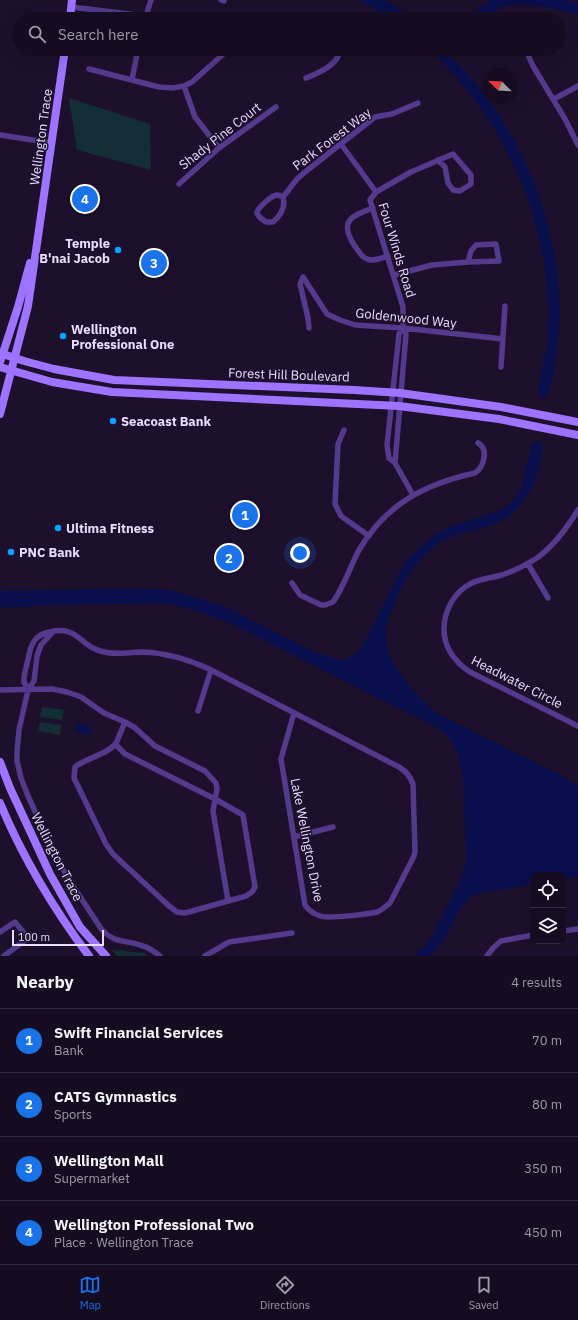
<!DOCTYPE html>
<meta charset="utf-8">
<style>
body{margin:0;font-family:"IBM Plex Sans",sans-serif;background:#231a2f;color:#f1f3f6}
.controls{position:absolute;right:12px;bottom:12px;display:grid;overflow:hidden;border-radius:8px;box-shadow:0 4px 16px #0002}
.controls button{width:36px;height:36px;display:grid;place-items:center;padding:0;border:0;border-bottom:1px solid #352c40;background:#160c22;color:#f1f3f6;font:20px sans-serif}
.compass{position:absolute;left:482px;top:68px;width:36px;height:36px;border-radius:50%;background:#160c22;box-shadow:0 4px 16px #0002;rotate:294deg}
.scale{position:absolute;left:12px;bottom:10px;width:92px;box-sizing:border-box;padding-left:4px;border:2px solid #e9dcff;border-top:0;font-size:11px;line-height:14px;white-space:nowrap;color:#e9dcff;-webkit-text-stroke:3px #1d102d;paint-order:stroke}
.you{position:absolute;left:300px;top:553px;width:14px;height:14px;margin:-10px;border:3px solid #fff;border-radius:50%;background:#1a73e8;box-shadow:0 0 0 6px #1a73e833}
.badge{display:grid;place-items:center;width:26px;height:26px;border-radius:50%;background:#1a73e8;color:#fff;font-size:13px;font-weight:700}
.pin{position:absolute;translate:-50% -50%;border:2px solid #fff;box-shadow:0 1px 4px #0006}
.list{margin:0;padding:0;list-style:none}
h2{display:flex;justify-content:space-between;align-items:center;height:52px;margin:0;padding:0 16px;font-size:17px}
h2 small{font-size:13px;font-weight:400;color:#9e9ba5}
.list li{display:grid;grid-template-columns:26px 1fr auto;gap:12px;align-items:center;box-sizing:border-box;height:64px;padding:0 16px;border-top:1px solid #352c40}
.list b{display:block;font-size:15px;white-space:nowrap}
.list p{margin:0;font-size:13px;white-space:nowrap;color:#9e9ba5}
.list em{font-size:13px;font-style:normal;color:#9e9ba5}
.icon{flex:none;width:22px;height:22px;fill:none;stroke:currentColor;stroke-width:2;stroke-linecap:round;stroke-linejoin:round}
.map{position:relative;flex:none;width:578px;height:956px;overflow:hidden}
.search{position:absolute;background:#160c22;box-shadow:0 4px 16px #0002;left:12px;right:12px;top:12px;height:44px;display:flex;align-items:center;gap:10px;box-sizing:border-box;padding:0 14px;border-radius:22px;color:#9e9ba5;font-size:15px}
.sheet{height:308px;background:#160c22}
nav{display:flex;justify-content:space-around;align-items:center;box-sizing:border-box;height:56px;border-top:1px solid #352c40;background:#160c22;font-size:11px;color:#9e9ba5}
nav a{display:grid;justify-items:center;gap:2px}
nav .on{color:#1a73e8}
.map>svg:first-child{display:block}
.green{fill:#132e37}
.water{fill:#090f4d}
.lines{fill:none;stroke-linecap:round;stroke-linejoin:round}
.street{stroke:#543a8d;stroke-width:5.5}
.secondary{stroke:#9d73ff;stroke-width:8}
.poi-dot{fill:#08a3ff;stroke:#1d102d;stroke-width:1.5}
.labels{text-anchor:middle;dominant-baseline:central;stroke-width:3;stroke-linejoin:round;paint-order:stroke}
.street-label{font-size:13px;fill:#e9dcff;stroke:#1d102d}
.poi-label{font-size:13px;font-weight:bold;fill:#e9dcff;stroke:#1d102d;text-anchor:start}
</style>
<div class="map">
<svg width="578" height="956" viewBox="0 0 578 956">
<rect width="100%" height="100%" fill="#1d102d"/>
<path class="green" d="M69 98 150 124 151 170 77 150Z
M42 707 64 710 62 720 40 717Z
M40 722 61 725 60 735 38 731Z
M112 950 144 953 147 956H117Z"/>
<path class="water" d="M360 0H385L403 11 413 19H392Z
M491 0H563L578 3V14C555 10 528 0 505 6 496 8 491 15 484 19 480 20 472 19 468 19L481 6Z
M430 49H454L450 53V56C526 127 573 251 556 355 554 365 552 392 545 399L540 397C536 385 545 359 547 346 548 336 548 326 548 316 548 212 503 120 430 49Z
M536 441H540C544 447 541 460 539 468 532 495 515 518 488 527 470 532 452 534 436 545 414 562 401 584 393 609L391 611C387 623 384 636 387 648 393 671 420 699 438 714L561 775 569 781 578 786V877L563 878V875H533V883L521 887 490 891 471 896 458 913 445 938 431 956H413L423 948 429 942 461 878 466 863V851L463 778 458 755 452 742 444 732 432 725 232 624 203 613 175 605 157 603 54 605 0 608V591L121 589 170 590 224 606 311 650 332 658 344 660 355 654 361 649 398 575 407 560 420 547 435 535 449 527 496 512 507 506 516 497 522 486 531 446Z
M78 722 91 728 88 736 75 730Z"/>
<g class="lines">
<path class="street" d="M221 0 224 1
M71 7 146 16
M70 16 91 19
M145 19 151 0
M529 57 533 66 565 119 578 145
M89 69 159 87 173 88 184 86 192 82 229 49
M306 78C319 73 340 64 340 49
M132 80 138 49
M184 86 195 117 219 148
M554 99 578 86
M0 135 52 143
M341 144 376 192 370 200 403 307V328L399 334 387 445 389 458 395 463 413 495
M179 184 219 148 276 107
M376 192 411 172 453 154 471 175V184L460 191 453 190 448 183 445 167 438 160
M283 197C286 207 281 215 273 222H266C263 220 258 217 257 213 256 209 272 195 277 195 279 195 281 196 283 197L297 179 305 172 375 117 392 114 418 103
M373 208C351 216 339 221 354 245 358 250 361 257 367 259 373 262 381 258 388 256
M496 244 499 261 468 262 471 251 476 245Z
M394 275 432 265 468 262
M303 277 327 314 340 320 355 325 403 328 503 339
M303 277 300 284 308 318 309 328
M501 367 505 306
M344 430 338 444 335 504 341 516 369 536
M395 463 406 334 403 328
M578 510C567 528 555 545 537 558 526 565 514 571 502 575 492 578 482 578 472 583 455 591 444 610 444 629 444 648 455 662 470 672L578 726
M528 564 548 598
M292 583 300 595 321 605H325L333 602C344 587 350 567 359 550 386 504 425 484 475 473 484 467 489 449 478 443
M54 631 41 645 37 656 34 681 28 690 19 730 17 752V761L21 778 28 796 55 855 71 883 102 930C114 943 125 940 140 945 148 947 154 951 160 956
M0 690 52 689 67 692 81 697 104 713 125 722C122 729 119 737 116 743 109 754 86 758 75 767L74 778 106 844 113 854 169 906 177 912 185 913 246 896 252 892 255 887 243 815 215 799 125 754 115 744
M28 690C27 688 25 684 24 682 23 676 28 661 29 655 31 644 35 636 46 633 80 623 78 647 104 652 116 655 130 652 143 652 167 653 190 660 211 670L399 767C406 771 410 776 413 784L415 851 414 856 390 903C386 906 382 910 377 912 368 914 329 919 320 916 314 914 309 911 305 905L281 759 294 713
M198 711 211 670
M125 722 134 727 155 746 205 771 216 783 217 789 213 811 228 901
M294 837 333 827
M563 931 578 929
M0 932 15 922 28 938 4 956
M205 956 229 942 292 933
M487 956 493 948 501 941 533 935"/>
<path class="secondary" d="M70 19 72 0
M0 353 24 361 54 369 114 380 354 390 400 393 501 407 578 422
M0 362 18 307 30 263
M0 367 52 382 112 392 399 406 499 419 578 435
M0 414 28 306 65 49
M0 762 10 788 50 874 80 927 106 956
M0 803C23 858 53 908 89 956"/>
</g>
<g class="poi-dot">
<circle cx="118" cy="250" r="4"/>
<circle cx="63" cy="336" r="4"/>
<circle cx="113" cy="421" r="4"/>
<circle cx="58" cy="528" r="4"/>
<circle cx="11" cy="552" r="4"/>
</g>
<g class="labels">
<g class="street-label">
<text transform="translate(220 136) rotate(-38)">Shady Pine Court</text>
<text transform="translate(41 137) rotate(-82)">Wellington Trace</text>
<text transform="translate(332 139) rotate(-37)">Park Forest Way</text>
<text transform="translate(397 250) rotate(73)">Four Winds Road</text>
<text transform="translate(406 318) rotate(6)">Goldenwood Way</text>
<text transform="translate(289 375) rotate(2)">Forest Hill Boulevard</text>
<text transform="translate(517 682) rotate(27)">Headwater Circle</text>
<text transform="translate(307 840) rotate(79)">Lake Wellington Drive</text>
<text transform="translate(57 857) rotate(63)">Wellington Trace</text>
</g>
<g class="poi-label">
<text x="110" y="243" text-anchor="end">Temple<tspan x="110" dy="15">B'nai Jacob</tspan></text>
<text x="71" y="329">Wellington<tspan x="71" dy="15">Professional One</tspan></text>
<text x="121" y="421">Seacoast Bank</text>
<text x="66" y="528">Ultima Fitness</text>
<text x="19" y="552">PNC Bank</text>
</g>
</g>
</svg>
<div class="controls">
<button><svg class="icon" aria-label="locate" viewBox="0 0 24 24"><circle cx="12" cy="12" r="6"/><path d="M12 2v4M12 18v4M2 12h4M18 12h4"/></svg></button>
<button><svg class="icon" aria-label="layers" viewBox="0 0 24 24"><path d="M12 4l9 5-9 5-9-5zM3 14l9 5 9-5"/></svg></button>
</div>
<svg class="compass" viewBox="-18 -18 36 36"><path d="M0-13l5 13h-10z" fill="#e53935"/><path d="M0 13l5-13h-10z" fill="#9e9ba5"/></svg>
<div class="scale">100 m</div>
<div class="you"></div>
<div class="pin badge" style="left:245px;top:515px">1</div>
<div class="pin badge" style="left:229px;top:558px">2</div>
<div class="pin badge" style="left:154px;top:263px">3</div>
<div class="pin badge" style="left:85px;top:199px">4</div>
<div class="search"><svg class="icon" aria-label="search" viewBox="0 0 24 24"><circle cx="10" cy="10" r="6"/><path d="M15 15l6 6"/></svg>Search here</div>
</div>
<section class="sheet">
<h2>Nearby<small>4 results</small></h2>
<ul class="list">
<li><span class="badge">1</span><div><b>Swift Financial Services</b><p>Bank</p></div><em>70 m</em></li>
<li><span class="badge">2</span><div><b>CATS Gymnastics</b><p>Sports</p></div><em>80 m</em></li>
<li><span class="badge">3</span><div><b>Wellington Mall</b><p>Supermarket</p></div><em>350 m</em></li>
<li><span class="badge">4</span><div><b>Wellington Professional Two</b><p>Place · Wellington Trace</p></div><em>450 m</em></li>
</ul>
</section>
<nav>
<a class="on"><svg class="icon" aria-label="map" viewBox="0 0 24 24"><path d="M3 6l6-2 6 2 6-2v14l-6 2-6-2-6 2zM9 4v14M15 6v14"/></svg>Map</a>
<a><svg class="icon" aria-label="directions" viewBox="0 0 24 24"><path d="M12 3l9 9-9 9-9-9zM9 14v-3h6M13 9l2 2-2 2"/></svg>Directions</a>
<a><svg class="icon" aria-label="saved" viewBox="0 0 24 24"><path d="M7 4h10v16l-5-4-5 4z"/></svg>Saved</a>
</nav>
